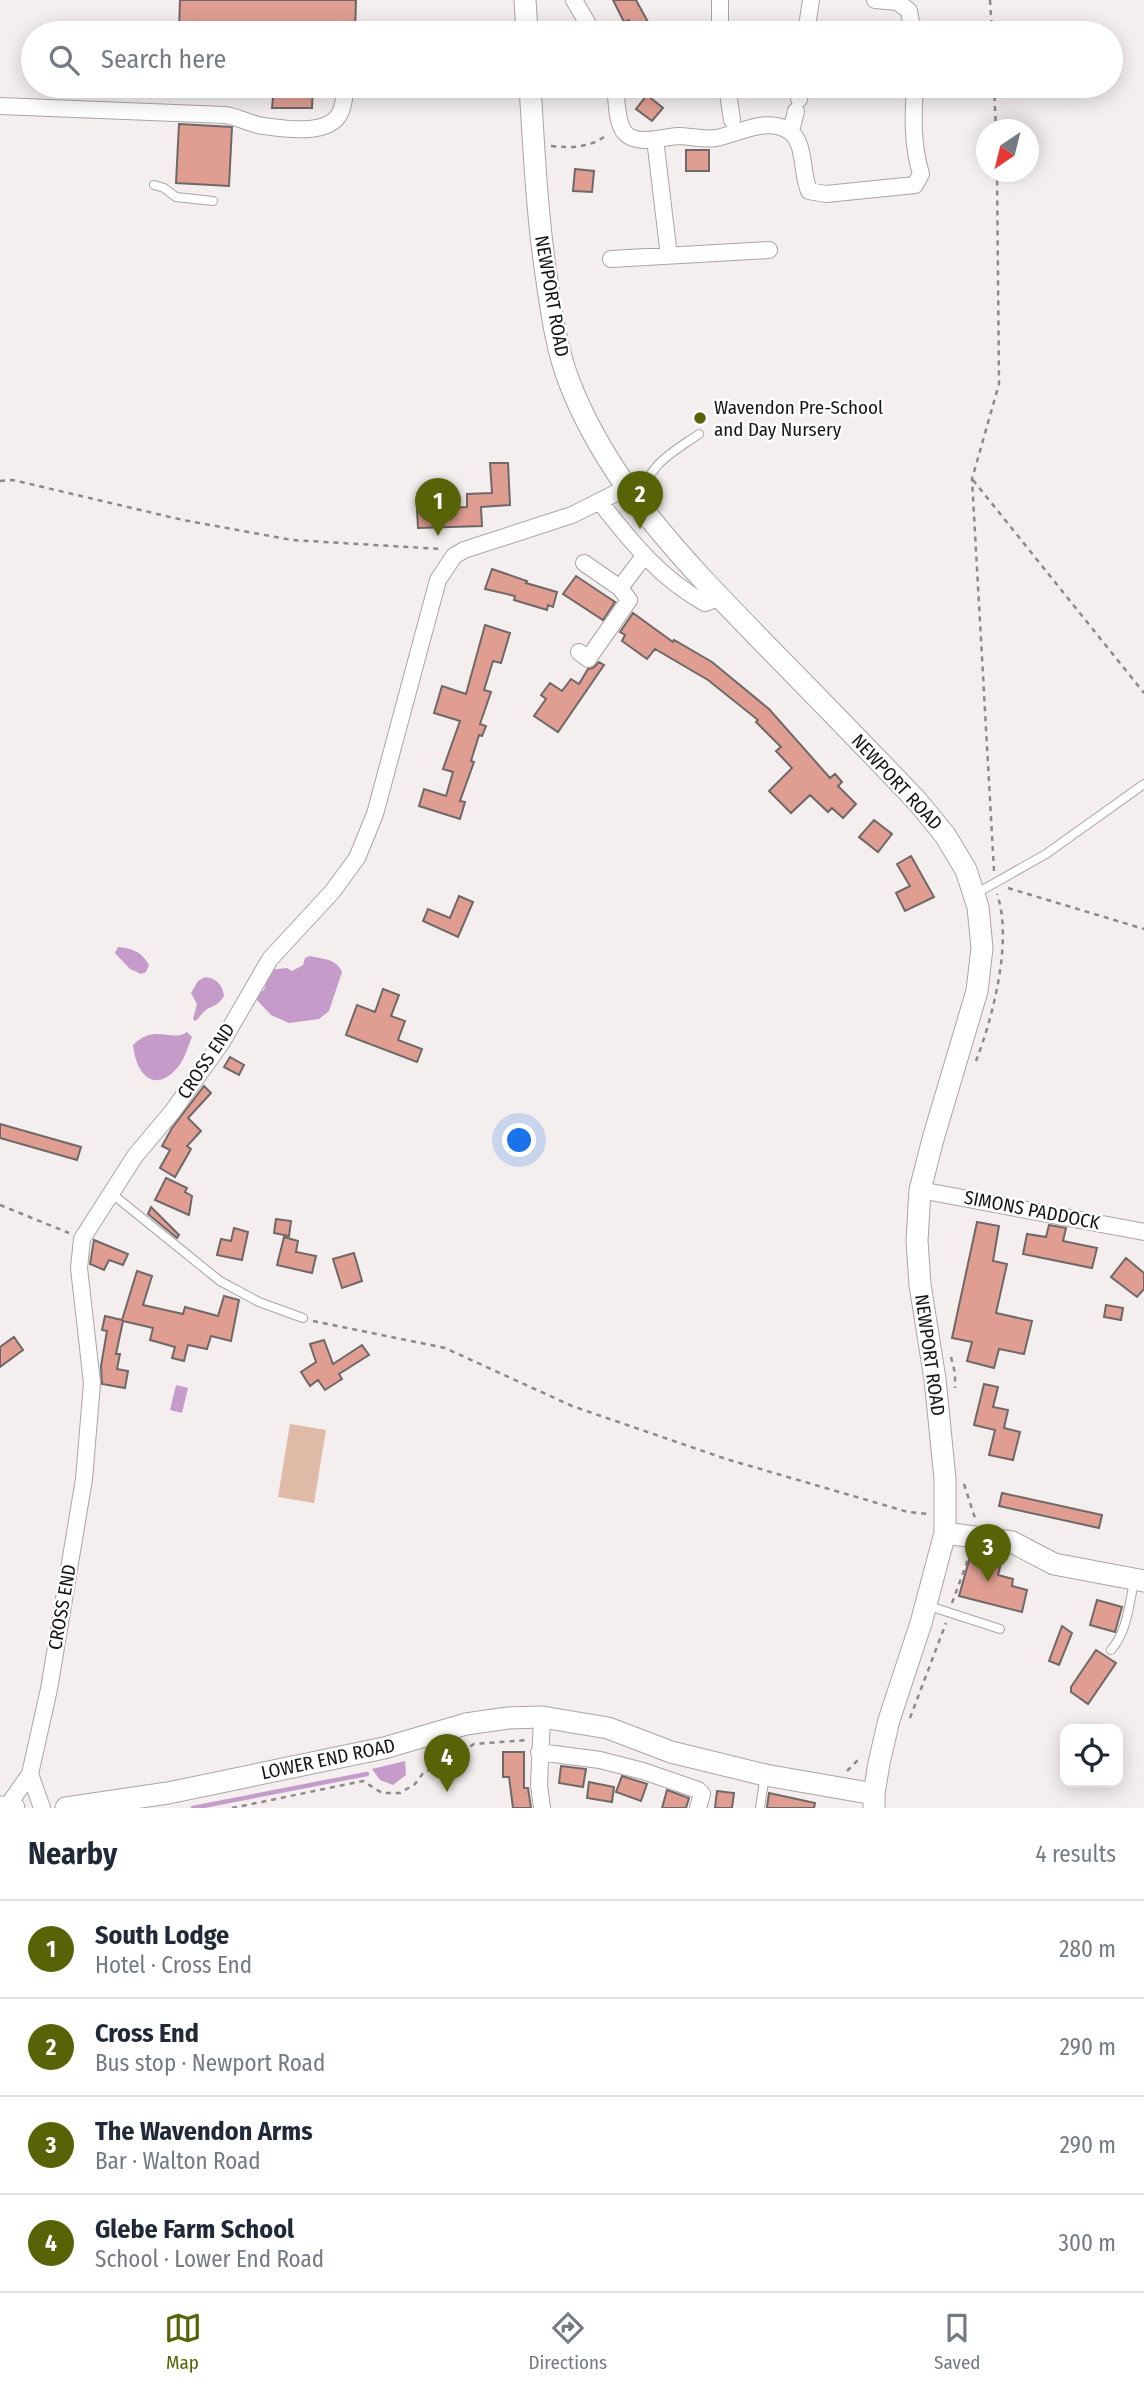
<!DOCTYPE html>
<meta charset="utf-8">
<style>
body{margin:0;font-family:"Fira Sans Condensed",sans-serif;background:#f2f2f3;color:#1f2937}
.controls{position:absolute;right:21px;bottom:21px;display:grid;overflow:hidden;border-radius:14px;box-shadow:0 4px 18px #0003}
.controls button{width:63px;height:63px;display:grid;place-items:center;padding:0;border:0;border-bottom:2px solid #e0e1e3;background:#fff;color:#1f2937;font:35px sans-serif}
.compass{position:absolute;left:976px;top:119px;width:63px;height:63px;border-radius:50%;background:#fff;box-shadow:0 4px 18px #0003;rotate:215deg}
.you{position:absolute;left:520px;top:1141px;width:24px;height:24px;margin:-18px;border:5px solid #fff;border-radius:50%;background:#1a73e8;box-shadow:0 0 0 10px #1a73e833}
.badge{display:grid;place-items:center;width:46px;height:46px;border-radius:50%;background:#576306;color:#fff;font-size:23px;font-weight:700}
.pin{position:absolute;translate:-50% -58px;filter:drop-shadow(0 2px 4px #0008)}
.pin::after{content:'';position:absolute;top:37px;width:24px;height:21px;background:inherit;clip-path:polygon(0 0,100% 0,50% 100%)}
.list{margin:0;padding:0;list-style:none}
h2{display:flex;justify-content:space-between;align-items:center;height:91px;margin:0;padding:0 28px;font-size:30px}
h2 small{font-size:23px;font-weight:400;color:#747a83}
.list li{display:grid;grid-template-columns:46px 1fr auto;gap:21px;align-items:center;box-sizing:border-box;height:98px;padding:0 28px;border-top:2px solid #e0e1e3}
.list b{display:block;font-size:26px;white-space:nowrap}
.list p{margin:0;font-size:23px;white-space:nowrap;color:#747a83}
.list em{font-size:23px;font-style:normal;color:#747a83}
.icon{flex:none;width:38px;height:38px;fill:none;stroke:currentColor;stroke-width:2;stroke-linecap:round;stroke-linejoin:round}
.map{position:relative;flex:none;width:1144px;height:1808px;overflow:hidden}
.search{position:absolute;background:#fff;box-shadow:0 4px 18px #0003;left:21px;right:21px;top:21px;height:77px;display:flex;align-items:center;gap:18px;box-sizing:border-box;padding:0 24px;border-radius:38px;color:#747a83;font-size:26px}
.sheet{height:483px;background:#fff}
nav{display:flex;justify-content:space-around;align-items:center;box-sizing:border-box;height:98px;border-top:2px solid #e0e1e3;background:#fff;font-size:19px;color:#747a83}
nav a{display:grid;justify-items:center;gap:4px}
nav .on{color:#576306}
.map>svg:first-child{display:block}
.green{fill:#dfbba7}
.water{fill:#c59bca}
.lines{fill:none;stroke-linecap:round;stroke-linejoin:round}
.stream{stroke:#c59bca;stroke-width:4.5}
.building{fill:#e09e93;stroke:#6e6867;stroke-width:2}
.service-casing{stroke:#aaa4a5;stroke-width:10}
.minor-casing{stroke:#aaa4a5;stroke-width:18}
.tertiary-casing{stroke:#aaa4a5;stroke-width:23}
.path{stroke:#8d8889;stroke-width:2.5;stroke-dasharray:5 5;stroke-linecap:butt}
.service{stroke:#fff;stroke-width:8}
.minor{stroke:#fff;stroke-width:16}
.tertiary{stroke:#fff;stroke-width:21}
.poi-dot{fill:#576306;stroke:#fff;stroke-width:2.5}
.labels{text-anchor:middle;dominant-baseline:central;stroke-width:5;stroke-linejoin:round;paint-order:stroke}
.street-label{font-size:19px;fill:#171515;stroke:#fff}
.poi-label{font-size:19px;fill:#171515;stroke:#fff;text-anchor:start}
</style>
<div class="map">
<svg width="1144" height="1808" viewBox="0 0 1144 1808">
<rect width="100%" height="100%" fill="#f4eeef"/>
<path class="green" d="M290 1424 326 1430 314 1503 278 1497Z"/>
<path class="water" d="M118 947C132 948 142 952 149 965L146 972 141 974 130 969 115 953Z
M310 956C323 959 337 959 342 972L329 1011 319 1019 289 1023 271 1015 254 997 264 990 270 970 287 968 292 971 303 965 305 958Z
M205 977C216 978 223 985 224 996 218 1005 215 1005 207 1009 202 1012 200 1018 195 1021L193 1019 197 1004 191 993 198 981Z
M187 1032 192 1037C188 1046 185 1059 178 1067 154 1095 136 1074 133 1045 155 1023 172 1043 187 1032Z
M176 1385 188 1388 182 1413 170 1410Z
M405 1761 406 1775 393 1785 380 1780 372 1769Z"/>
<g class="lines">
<path class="stream" d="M193 1808 367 1774"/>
</g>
<path class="building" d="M180 0H356L355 33H179Z
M613 0H636L654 33H635L629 20 624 22Z
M248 86H313L312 108H272L273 97 247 95Z
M647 95 663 108 652 121 636 109Z
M179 124 232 127 229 186 176 183Z
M686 150H709V171H686Z
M575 169 594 171 592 192 573 191Z
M490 463H508L510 505 481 507 482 526 418 528 417 509 467 507V494L492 493Z
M492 569 527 581 526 583 557 592 553 607 548 605 547 610 514 600 515 596 485 589Z
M576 576 615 602 603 620 563 594Z
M633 613 673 642 674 640 712 662 769 709 830 778 835 774 842 782 838 786 856 804 843 818 832 808 828 812 810 795 791 813 769 791 792 768 776 751 781 747 756 722 758 720 708 680 655 649 647 659 622 641 625 635 620 632Z
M485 625 510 633 501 663 493 661 484 690 491 692 480 724 486 726 482 736 479 735 471 761 474 762 460 801 465 802 460 819 419 806 424 789 446 796 453 772 443 769 460 721 434 713 442 686 466 694Z
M599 662 604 665 558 732 534 716 546 699 541 695 550 683 562 691 571 679 579 684 588 669 593 668Z
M874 820 892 834 878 852 859 837Z
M911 856 934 897 905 911 896 893 910 886 897 864Z
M459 896 473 902 458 937 423 921 428 909 450 918Z
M383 989 399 995 391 1016 405 1021 398 1040 422 1049 417 1062 346 1035 357 1005 375 1012Z
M230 1057 244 1065 239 1075 224 1067Z
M204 1086 211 1093 188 1118 201 1131 187 1146 191 1149 175 1177 160 1168 170 1150 162 1146 172 1128Z
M0 1124 81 1147 77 1160 0 1138Z
M166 1178 187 1188 185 1192 192 1196 189 1215 155 1200Z
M151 1207 179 1235 177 1238 148 1214Z
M276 1219 291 1221 289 1236 274 1233Z
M977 1222 999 1226 993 1261 1007 1264 996 1313 1032 1321 1024 1354 999 1349 994 1368 967 1361 972 1342 952 1338Z
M1049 1225 1066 1228 1063 1241 1097 1248 1092 1268 1023 1254 1027 1234 1046 1237Z
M234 1228 248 1232 242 1260 217 1255 221 1239 231 1241Z
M284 1237 298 1241 296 1252 316 1256 312 1273 277 1265Z
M94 1240 128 1254 123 1265 109 1260 104 1270 90 1264Z
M354 1253 362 1281 342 1288 333 1259Z
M1126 1258 1144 1273V1289L1137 1297 1111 1277Z
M137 1271 152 1276 143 1305 183 1314 185 1307 218 1316 224 1296 239 1300 231 1341 211 1336 207 1349 188 1345 184 1361 172 1358 175 1347 150 1340 153 1328 123 1321 116 1354H120L117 1369 128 1371 125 1388 102 1384 101 1366 107 1331 102 1330 105 1316 122 1320Z
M1106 1305 1123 1308 1121 1320 1104 1317Z
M14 1337 23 1350 0 1367V1347Z
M324 1340 333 1364 362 1345 369 1355 339 1374 342 1379 325 1390 318 1380 310 1386 301 1372 316 1362 310 1344Z
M984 1384 998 1387 993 1407 1008 1410 1004 1428 1020 1432 1013 1460 989 1455 995 1430 974 1425Z
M1002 1493 1102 1515 1099 1528 999 1506Z
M970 1557 1001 1563 998 1575 1013 1579 1012 1586 1027 1590 1022 1612 959 1596Z
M1097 1600 1122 1607 1115 1632 1090 1625Z
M1062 1626 1072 1633 1059 1665 1049 1661Z
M1096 1650 1116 1663 1088 1704 1071 1692V1687Z
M503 1752H524V1788H528L531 1808H513L509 1777H503Z
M561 1766 586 1769 583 1787 559 1783Z
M622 1776 647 1784 641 1801 616 1792Z
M589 1782 614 1787 612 1802 587 1798Z
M667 1790 689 1798 686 1808H662Z
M717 1791 734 1793 732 1808H715Z
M769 1793 815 1803 814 1808H767Z"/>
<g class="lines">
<defs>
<path id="service" d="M154 185 164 188 176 197 213 201
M638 500C652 462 667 456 699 434
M977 893 1046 854 1144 784
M111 1193 220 1281 259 1302 303 1318
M929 1606 1000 1629
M1111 1650C1127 1632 1129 1605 1134 1582
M760 1808 765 1775"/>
<path id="minor" d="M574 0 593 33
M720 0V33
M875 0 898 2 909 11 913 33
M806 33 811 0
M615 86C617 99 616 123 625 133 637 146 663 137 678 136 690 136 703 140 716 138 738 134 767 116 789 131 806 142 801 173 809 191L826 194 915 185 921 174C912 144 913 116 915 86
M727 86 732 120
M799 99 801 86
M0 106 225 115C239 117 250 124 263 126 284 129 329 136 340 113 344 106 344 94 347 86
M791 131 796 111
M655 139 669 256
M611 259 769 250
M600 502C631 542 661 579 705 603L719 598
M620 588 644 556
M579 652 588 659 629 600 620 588 584 563
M920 1190 1144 1232
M542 1717 539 1785 542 1808
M539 1752 600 1760 643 1771 698 1790 702 1794 698 1808
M6 1808 30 1774
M42 1808 30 1774 49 1689 84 1479 92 1383 79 1268 82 1239 135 1156 172 1112 222 1042 270 959 332 892 357 858 375 814 438 580 454 556 464 550 572 515 626 488"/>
<path id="tertiary" d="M525 0 527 33
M530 86C534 151 537 216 547 281 552 316 557 351 570 384 610 486 687 564 762 641 814 694 866 747 917 801L945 835 966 870 978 907 982 948 977 991 933 1139 920 1190 917 1241 920 1285 935 1379 945 1479V1533L921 1623 889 1720 879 1763 874 1794V1808
M945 1533 1012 1542 1054 1564 1144 1581
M0 1807 14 1808
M66 1808 168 1793 384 1748 466 1724 508 1718 542 1717 608 1728 671 1752 765 1775 874 1794"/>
</defs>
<use href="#service" class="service-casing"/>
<use href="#minor" class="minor-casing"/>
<use href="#tertiary" class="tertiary-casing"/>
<path class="path" d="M990 0 992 33
M994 86 996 130
M551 146C573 148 589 148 607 135
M973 480 1144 693
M0 481 13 480 183 520 292 540 441 549
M994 871 972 479 999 384 997 172
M1008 888 1144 929
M976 1061C993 1017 1013 940 997 894
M0 1205 69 1233
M313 1321 445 1348 572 1406 726 1459 908 1512 929 1514
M951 1357 955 1373V1388
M964 1484 975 1518
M952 1603 970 1554
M910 1718 946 1623
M847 1771 857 1761H860
M232 1808 363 1781 382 1793H400L415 1784 424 1772 449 1762 474 1744 528 1740"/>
<use href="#service" class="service"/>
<use href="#minor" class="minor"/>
<use href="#tertiary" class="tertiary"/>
</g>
<circle class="poi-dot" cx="700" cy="418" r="7"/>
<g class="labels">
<g class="street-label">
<text transform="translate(552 296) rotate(80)">NEWPORT ROAD</text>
<text transform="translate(897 782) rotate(47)">NEWPORT ROAD</text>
<text transform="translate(206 1061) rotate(-56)">CROSS END</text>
<text transform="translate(1032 1210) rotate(11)">SIMONS PADDOCK</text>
<text transform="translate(930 1355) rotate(82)">NEWPORT ROAD</text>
<text transform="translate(62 1607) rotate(-80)">CROSS END</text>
<text transform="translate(328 1759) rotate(-12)">LOWER END ROAD</text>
</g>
<g class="poi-label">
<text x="714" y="407">Wavendon Pre-School<tspan x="714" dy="22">and Day Nursery</tspan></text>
</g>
</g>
</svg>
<div class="controls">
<button><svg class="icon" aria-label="locate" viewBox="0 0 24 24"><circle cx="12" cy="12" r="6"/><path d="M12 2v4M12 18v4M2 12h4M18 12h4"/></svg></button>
</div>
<svg class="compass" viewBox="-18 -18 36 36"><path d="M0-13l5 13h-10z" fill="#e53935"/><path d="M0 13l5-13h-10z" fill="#747a83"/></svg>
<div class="you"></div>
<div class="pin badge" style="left:438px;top:536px">1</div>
<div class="pin badge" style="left:640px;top:529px">2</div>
<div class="pin badge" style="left:988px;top:1582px">3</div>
<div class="pin badge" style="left:447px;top:1792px">4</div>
<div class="search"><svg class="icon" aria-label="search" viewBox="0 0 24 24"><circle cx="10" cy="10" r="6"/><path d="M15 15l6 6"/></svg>Search here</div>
</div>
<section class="sheet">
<h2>Nearby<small>4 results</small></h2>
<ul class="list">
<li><span class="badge">1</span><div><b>South Lodge</b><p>Hotel · Cross End</p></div><em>280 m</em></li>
<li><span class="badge">2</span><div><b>Cross End</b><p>Bus stop · Newport Road</p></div><em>290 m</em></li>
<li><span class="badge">3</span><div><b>The Wavendon Arms</b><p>Bar · Walton Road</p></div><em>290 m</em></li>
<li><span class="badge">4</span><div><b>Glebe Farm School</b><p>School · Lower End Road</p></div><em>300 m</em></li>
</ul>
</section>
<nav>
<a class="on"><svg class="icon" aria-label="map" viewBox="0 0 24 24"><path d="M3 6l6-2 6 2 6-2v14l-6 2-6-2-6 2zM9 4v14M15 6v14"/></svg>Map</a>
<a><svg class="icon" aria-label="directions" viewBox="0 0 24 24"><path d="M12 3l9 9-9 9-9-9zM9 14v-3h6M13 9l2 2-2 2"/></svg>Directions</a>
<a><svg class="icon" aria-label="saved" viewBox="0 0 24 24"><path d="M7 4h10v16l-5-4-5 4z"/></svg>Saved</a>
</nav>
